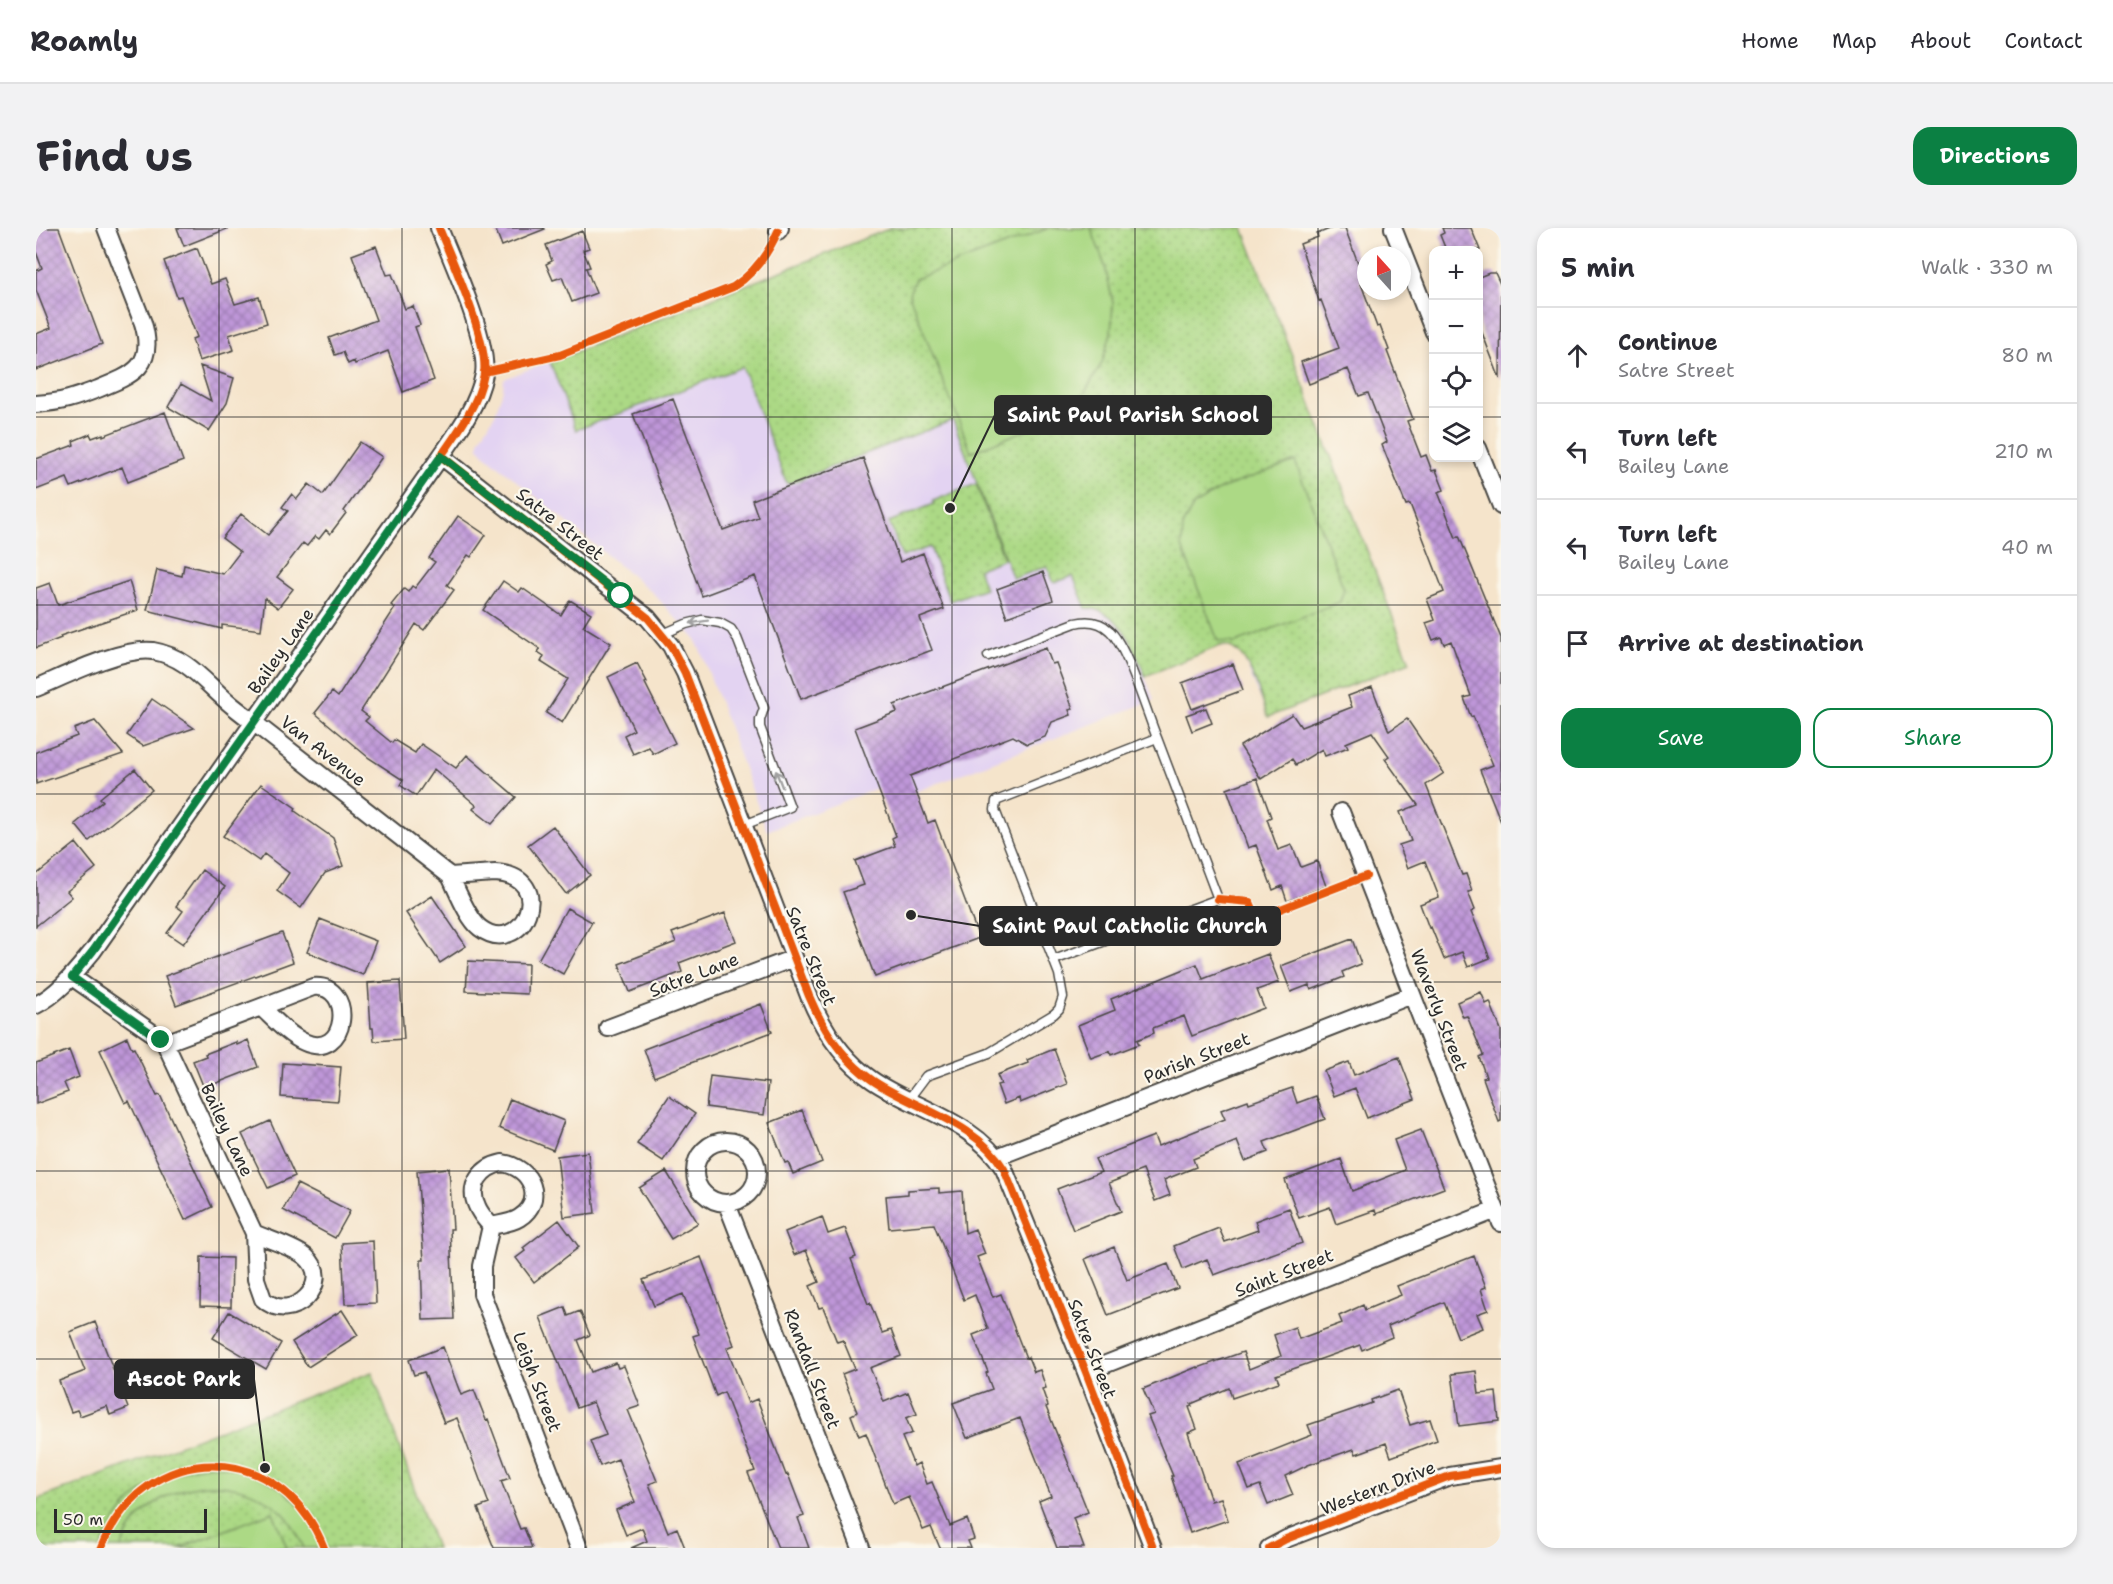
<!DOCTYPE html>
<meta charset="utf-8">
<style>
body{margin:0;font-family:"Shantell Sans",sans-serif;background:#f2f2f3;color:#2b2b33}
.controls{position:absolute;right:18px;top:18px;display:grid;overflow:hidden;border-radius:12px;box-shadow:0 3px 9px #0003}
.controls button{width:54px;height:54px;display:grid;place-items:center;padding:0;border:0;border-bottom:2px solid #e1e1e2;background:#fff;color:#2b2b33;font:30px sans-serif}
.compass{position:absolute;left:1321px;top:18px;width:54px;height:54px;border-radius:50%;background:#fff;box-shadow:0 3px 9px #0003;rotate:339deg}
.scale{position:absolute;left:18px;bottom:15px;width:153px;box-sizing:border-box;padding-left:6px;border:3px solid #2b2b2b;border-top:0;font-size:16px;line-height:21px;white-space:nowrap;color:#2b2b2b;-webkit-text-stroke:4px #fbf7ec;paint-order:stroke}
.stop{position:absolute;width:18px;height:18px;margin:-14px;border:4px solid #0b8043;border-radius:50%;background:#fff}
.stop.end{background:#0b8043;border-color:#fff;box-shadow:0 2px 6px #0008}
.list{margin:0;padding:0;list-style:none}
h2{display:flex;justify-content:space-between;align-items:center;height:78px;margin:0;padding:0 24px;font-size:26px}
h2 small{font-size:20px;font-weight:400;color:#7c7c81}
.list li{display:grid;grid-template-columns:39px 1fr auto;gap:18px;align-items:center;box-sizing:border-box;height:96px;padding:0 24px;border-top:2px solid #e1e1e2}
.list b{display:block;font-size:22px;white-space:nowrap}
.list p{margin:0;font-size:20px;white-space:nowrap;color:#7c7c81}
.list em{font-size:20px;font-style:normal;color:#7c7c81}
.actions{display:flex;gap:12px;padding:18px 24px}
.actions a{flex:1;padding:14px 0;border:2px solid #0b8043;border-radius:18px;text-align:center;font-size:21px;color:#0b8043}
.actions .main{background:#0b8043;color:#fff}
.icon{flex:none;width:33px;height:33px;fill:none;stroke:currentColor;stroke-width:2;stroke-linecap:round;stroke-linejoin:round}
.map{position:relative;flex:none;width:1465px;height:1320px;overflow:hidden;border-radius:18px}
header{display:flex;align-items:center;gap:36px;box-sizing:border-box;height:84px;padding:0 30px;background:#fff;border-bottom:2px solid #e1e1e2}
header strong{font-size:28px}
nav{display:flex;gap:33px;margin-inline-start:auto;font-size:21px}
.intro{display:flex;align-items:center;justify-content:space-between;box-sizing:border-box;height:144px;padding:0 36px}
h1{margin:0;font-size:42px}
.button{padding:15px 27px;border-radius:18px;background:#0b8043;color:#fff;font-size:21px;font-weight:700}
main{display:flex;gap:36px;padding:0 36px}
aside{flex:1;background:#fff;border-radius:18px;box-shadow:0 3px 9px #0003}
.map>svg:first-child{display:block}
.built{fill:#e3d3f2}
.green{fill:url(#green-dots);stroke:#6c8258;stroke-width:1.5}
.pitch{fill:#acd985;stroke:#6c8258;stroke-width:1.5}
.building{fill:url(#building-cross-hatch)}
.lines{fill:none;stroke-linecap:round;stroke-linejoin:round}
.service-casing{stroke:#494743;stroke-width:11}
.minor-casing{stroke:#494743;stroke-width:20}
.service{stroke:#fff;stroke-width:8}
.minor{stroke:#fff;stroke-width:16}
.cycleway-casing{stroke:#fbf7ec;stroke-width:11}
.cycleway{stroke:#e8590c;stroke-width:8}
.oneway{stroke:#a0a0a0}
.route{stroke:#0b8043;stroke-width:8}
.grid{fill:none;stroke:#2b2b2b;stroke-width:1.5;stroke-opacity:0.55}
.labels{text-anchor:middle;dominant-baseline:central;stroke-width:4.5;stroke-linejoin:round;paint-order:stroke}
.street-label{font-size:18px;fill:#2b2b2b;stroke:#fbf7ec}
.leader{fill:none;stroke:#2b2b2b;stroke-width:2}
.callout-dot{fill:#2b2b2b;stroke:#fbf7ec;stroke-width:2}
.callout{fill:#2b2b2b;stroke:#2b2b2b;stroke-width:2}
.callout-label{font-size:20px;text-anchor:middle;font-weight:bold;fill:#fff}
</style>
<header>
<strong>Roamly</strong>
<nav><a>Home</a><a>Map</a><a>About</a><a>Contact</a></nav>
</header>
<div class="intro"><h1>Find us</h1><a class="button">Directions</a></div>
<main>
<div class="map">
<svg width="1465" height="1320" viewBox="0 0 1465 1320">
<defs>
<pattern id="green-dots" width="8" height="8" patternUnits="userSpaceOnUse" patternTransform="scale(1.5)"><rect width="8" height="8" fill="#acd985"/><path d="M2 2h.1M6 6h.1" fill="none" stroke="#94ba73" stroke-width="1.8" stroke-linecap="round"/></pattern>
<pattern id="building-cross-hatch" width="8" height="8" patternUnits="userSpaceOnUse" patternTransform="scale(1.5)"><rect width="8" height="8" fill="#bf97d9"/><path d="M0 0l8 8M0 8l8-8" fill="none" stroke="#9b7bb0"/></pattern>
</defs>
<rect width="100%" height="100%" fill="#fbf7ec"/>
<filter id="ink" filterUnits="userSpaceOnUse"><feTurbulence type="fractalNoise" baseFrequency=".0167" numOctaves="2"/><feDisplacementMap in="SourceGraphic" scale="12" xChannelSelector="R" yChannelSelector="G"/><feConvolveMatrix kernelMatrix="1 2 1 2 8 2 1 2 1" color-interpolation-filters="sRGB"/></filter>
<filter id="wash" filterUnits="userSpaceOnUse"><feTurbulence type="fractalNoise" baseFrequency=".008" numOctaves="4" result="noise"/><feDisplacementMap in="SourceGraphic" scale="24" xChannelSelector="R" yChannelSelector="G"/><feGaussianBlur stdDeviation="1.35" result="paint"/><feColorMatrix in="noise" values="0 0 0 0 0 0 0 0 0 0 0 0 0 0 0 0 0 1.4 0 .05"/><feComposite in="paint" operator="in"/></filter>
<g filter="url(#wash)">
<rect width="100%" height="100%" fill="#f5e4cb"/>
<path class="built" d="M855 0H1207L1374 434 1232 489 1206 427 1197 420 1184 418 1109 448 1118 472 848 576 841 560 731 603 664 421 659 411 617 365 447 225 443 220V213L459 186 467 162 468 151Z"/>
<path class="green" d="M855 0H1207L1374 434 1232 489C1224 469 1212 414 1184 418L1109 448C1098 420 1086 382 1050 380L1037 348 1018 355 1011 338 977 351 917 192 751 256 706 139 540 202 514 134Z
M940 256 968 331 942 341 949 360 914 373 894 319 866 329 853 294 898 276 897 273Z
M336 1144 400 1320H0V1272Z"/>
<path class="pitch" d="M1013 0H1055L1069 38 1077 75 1075 105 1066 135 1048 166 1025 188 935 224 873 66 879 51Z
M1259 233 1308 361 1304 374 1200 415 1182 413 1146 319 1147 296 1158 277 1184 261Z
M176 1237C232 1242 268 1268 288 1320H268C262 1308 257 1295 247 1285 197 1236 109 1253 85 1320H65C85 1271 123 1242 176 1237Z
M237 1284 251 1320H143Z"/>
<g id="blocks">
<path class="building" d="M0 0H23L66 116 0 142V106L15 100 0 62V43L6 40 0 24Z
M141 0H191V1L148 18Z
M459 0H508L509 1 466 18Z
M1296 0H1309L1328 51 1324 53 1341 99 1344 98 1353 122 1351 123 1377 191 1371 193 1385 229 1390 227 1396 243 1400 242 1408 262 1402 264 1420 310 1423 308 1465 410V594L1444 542 1457 537 1437 488 1435 489 1428 470 1435 468 1415 413 1408 416 1405 409 1397 412 1390 395 1399 392 1391 371 1408 364 1374 276 1370 277 1346 217 1351 214 1332 165 1323 168 1312 141 1273 156 1265 134 1303 120 1285 72 1283 73 1264 16 1282 9 1281 6Z
M1406 0H1435L1444 22H1410L1404 7 1408 5Z
M546 3 553 20 547 22 554 39 550 40 560 65 536 74 526 49 517 52 510 36 516 33 510 17Z
M340 18 351 47 356 46 369 81 377 78 384 97 379 99 398 152 367 164 352 123 319 136 318 133 312 136 307 124 299 127 293 110 340 92 316 27Z
M161 20 175 56 189 51 199 76 223 69 231 95 193 107 198 122 163 133 156 111 161 109 145 68 141 69 128 33Z
M1453 45H1459L1465 58 1464 151 1443 97V49Z
M164 138 198 150 191 175 173 203 132 179 145 156 175 173Z
M637 171 687 302 722 289 716 272 827 230 864 334 887 325 908 381 884 390 896 422 765 471 719 348 666 368 597 186Z
M129 184 147 233 92 254 86 239 35 259 31 250 0 262V231L38 217 37 213 54 206 56 210 67 206V208Z
M324 214 346 229 308 283 310 285 294 306 290 302 283 311 279 308 271 318 267 315 241 349 257 361 242 380 229 370 225 402 186 397V401L111 382 121 342 146 348 148 337 187 346 204 324 186 310 205 286 232 307 252 283 246 279 256 266 261 271 273 256 287 267Z
M422 288 450 307 435 329 432 327 411 357 418 362 388 402 380 396 325 483 333 489 329 493 356 515 358 512 379 525 385 516 420 540 431 527 480 569 456 596 437 581 440 577 398 541 380 568 364 557 367 552 333 530 279 485 296 464 302 469 359 380 355 377 368 361 372 364 376 358 379 360 399 334 393 330Z
M1007 344 1017 372 971 389 961 361Z
M93 353 102 382 24 408 25 410 0 420V360L14 355 22 377Z
M467 353 483 364 486 360 525 387 534 372 555 385 547 398 575 415 526 495 510 485 532 451 505 434 508 428 502 424 504 421 447 382Z
M1010 420 1016 436 1020 435 1037 481 1033 482 1035 487 1016 494 1009 509 991 516 977 508 874 548 892 595 899 592 943 710 839 749 807 664 828 657 819 633 859 618 856 610 860 608 819 500 861 484 858 477Z
M601 435 611 454 609 455 639 515 617 526 613 519 597 526 588 507 598 502 572 449Z
M1197 436 1207 462 1156 481 1146 455Z
M1336 459 1353 503 1371 491 1408 545 1390 557 1426 647 1430 646 1436 663 1432 664 1439 682 1435 684 1454 730 1432 739 1426 724 1408 731 1395 699 1393 700 1384 676 1403 669 1389 633 1372 640 1363 617 1375 613 1364 584 1382 577 1349 531 1353 528 1336 504 1310 515 1312 519 1289 528 1286 521 1260 537 1256 531 1225 551 1204 518 1256 486 1265 499 1316 479 1312 468Z
M116 471 158 500 107 518 91 507Z
M1170 480 1176 495 1156 503 1150 487Z
M59 493 87 526 0 556V524L41 508 38 501Z
M99 541 116 562 53 613 39 596 67 573 64 570Z
M1221 550 1235 589 1231 591 1242 622 1256 617 1265 639 1281 633 1290 658 1251 673 1246 658 1237 662 1220 617 1212 620 1191 561Z
M225 556 260 580 259 583 297 610 307 638 289 645 265 680 241 663 253 645 228 626 223 633 187 608Z
M517 598 554 647 530 666 492 617Z
M40 615 60 640 31 663 36 669 0 698V647Z
M166 642 189 659 147 716 131 705 147 683 140 678Z
M396 668 430 718 404 735 370 685Z
M531 680 556 694 527 746 502 732Z
M689 685 700 713 643 735 646 744 594 764 583 736 640 714 636 705Z
M284 691 340 713 327 747 271 724Z
M246 705 257 734 140 777 129 748Z
M1316 711 1325 736 1306 744 1308 749 1275 762 1273 757 1255 764 1245 738Z
M1232 726 1243 754 1221 762 1228 780 1156 808 1148 788 1117 800 1118 805 1101 812 1103 816 1075 827 1074 823 1055 830 1042 797 1079 782 1075 771 1161 736 1167 751Z
M432 733 492 736 491 766 430 763Z
M364 753 368 811 338 813 337 800H335L332 755Z
M1445 764 1450 776 1454 774 1465 802V893L1463 894 1447 850 1450 849 1443 829 1447 827 1431 788 1427 789 1421 774Z
M725 776 736 804 618 849 608 821Z
M91 809 96 821 98 820 121 868 124 867 176 979 149 992 93 873 89 875 64 822Z
M212 812 222 839 168 860 157 833 170 828 169 826 200 814 201 817Z
M1018 821 1031 856 984 875 983 870 968 876 961 857 965 856 961 847 992 835 991 832Z
M33 822 43 849 28 855 32 864 0 876V835Z
M1363 829 1379 871 1331 890 1319 860 1298 868 1288 843 1313 834 1318 847Z
M247 835 305 839 302 873 245 869Z
M674 848 732 855 728 887 670 879Z
M1256 860 1261 875 1280 868 1289 891 1228 914 1232 924 1209 933 1201 913 1157 931 1160 939 1128 952 1134 967 1119 973 1107 942 1073 955 1085 983 1037 1002 1021 961 1065 944 1059 931 1118 908 1122 918 1189 891 1185 882 1212 872 1213 875Z
M633 868 659 886 627 933 601 916Z
M474 871 528 893 517 922 463 900Z
M766 882 786 934 757 946 752 934 749 935 733 895Z
M234 893 259 948 232 960 206 906Z
M1385 902 1408 960 1340 986 1339 982 1300 996 1294 979 1263 990 1249 952 1305 931 1316 963 1369 942 1358 912Z
M552 924 559 985 528 989 521 928Z
M413 940 417 1001H414L418 1091 387 1092 385 1032H388L381 943Z
M630 943 662 995 635 1011 603 960Z
M261 956 314 983 299 1010 247 982Z
M903 960V965L926 963 929 1005 939 1001 949 1026 941 1029 957 1069 965 1066 990 1130 992 1129 998 1144 1004 1142 1010 1160 1006 1161 1012 1178 1010 1179 1052 1284 1037 1290 1048 1320H1021L1003 1273 1015 1268 984 1190 931 1210 917 1175 956 1161 950 1145 952 1144 937 1107 952 1101 939 1067 928 1072 898 996 853 1000 850 968 872 966V962Z
M1253 980 1266 1015 1178 1047 1171 1031 1147 1041 1138 1018 1183 1000 1189 1014 1222 1002 1219 993Z
M786 989 792 1006 809 1000 820 1029 815 1031 832 1076 834 1075 846 1105 855 1102 865 1128 834 1140 848 1174 872 1164 881 1186 870 1190 876 1205 866 1209 878 1238 883 1235 891 1256 896 1254 914 1298 931 1291 938 1311 932 1313 935 1320H904L895 1299 887 1302 873 1269 857 1276 830 1205 823 1208 815 1187 821 1184 806 1146 819 1141 807 1112 801 1114 787 1079 783 1080 774 1058 783 1054 770 1022 758 1027 749 1004Z
M523 992 543 1019 498 1054 480 1030 489 1023 487 1020Z
M337 1013 340 1075 309 1076 306 1015Z
M1078 1019 1091 1052 1132 1036 1142 1060 1072 1087 1049 1031Z
M1438 1028 1450 1059 1445 1061 1452 1082 1441 1086 1447 1100 1422 1110 1408 1074 1352 1098 1356 1109 1326 1122 1324 1117 1240 1147 1243 1154 1196 1170 1193 1160 1155 1176 1156 1178 1153 1179 1161 1201 1152 1205 1175 1273 1185 1270 1192 1292 1154 1305 1135 1248H1137L1112 1188 1118 1186 1107 1161 1161 1139 1162 1140 1207 1124 1213 1141 1245 1128 1238 1107 1259 1099 1263 1111 1306 1095 1303 1088 1327 1077 1329 1082 1365 1067 1361 1058Z
M165 1029 196 1030 195 1079 164 1078Z
M665 1029 698 1117 691 1120 712 1175 721 1171 750 1247 752 1246 768 1288 762 1290 773 1320H742L712 1245 719 1243 688 1164 680 1168 657 1108 663 1106 647 1066 618 1078 607 1052Z
M529 1079 532 1088 544 1083 554 1107 542 1112 555 1144 580 1135 582 1140 588 1138 604 1178 592 1182 621 1253 613 1256 632 1304 641 1300 649 1320H595L611 1313 606 1300 590 1307 580 1282 599 1274 582 1231 564 1238 554 1213 570 1207 557 1174 541 1180 504 1089Z
M306 1082 322 1107 272 1139 256 1114Z
M193 1084 245 1115 230 1141 177 1110Z
M59 1094 92 1180 74 1187 71 1178 44 1188 41 1182 35 1184 23 1153 49 1143 34 1104Z
M407 1119 425 1167 438 1162 450 1192 452 1191 474 1250 465 1253 484 1301 488 1300 496 1320H458L442 1280 453 1276 421 1190 408 1195 388 1144 378 1147 373 1132Z
M1440 1143 1443 1166 1460 1164 1463 1193 1423 1198 1416 1146Z
M1362 1162 1374 1197 1394 1191 1401 1212 1355 1229 1350 1215 1320 1226 1318 1221 1272 1237 1249 1248 1257 1267 1232 1277 1224 1257 1213 1261 1203 1236 1276 1207 1272 1197 1336 1175 1335 1172Z"/>
</g>
</g>
<g filter="url(#ink)">
<use href="#blocks" fill-opacity="0" stroke="#494743" stroke-width="1.5"/>
<g class="lines">
<defs>
<path id="service" d="M627 406 650 396 666 392 684 395 695 401 701 410 728 480 724 492V499L754 579 708 597
M1018 732 1182 671 1121 510
M872 872 890 848 953 825 1018 786 1023 781 1027 769 1023 746 959 582 960 573 1121 510C1111 485 1091 419 1074 403 1064 393 1052 392 1039 395L952 428"/>
<path id="minor" d="M1357 0 1398 104
M742 3 744 0
M0 176C27 174 38 170 62 161 97 147 120 138 107 95L70 0
M1442 220 1465 278
M405 228 612 390 635 418 649 445 773 768C786 799 807 832 836 852 878 881 940 893 968 941L1050 1144 1117 1320
M0 460C29 448 86 419 117 423 153 429 171 458 198 479 270 535 342 591 414 648
M1305 584 1465 995
M459 645C523 648 486 732 444 700 432 691 421 662 414 648Z
M36 749 121 808 129 815 225 779
M277 759C320 755 312 834 268 814 252 807 238 791 225 779Z
M0 777C24 765 40 743 57 723L405 228C422 204 443 175 448 146 453 113 416 33 403 0
M572 800 758 730
M129 815 218 1005
M659 944a31 31 0 1 1 62 0a31 31 0 1 1-62 0Z
M961 929 1376 767
M466 935C496 939 510 973 483 990 475 995 464 996 455 998 450 992 444 986 441 978 431 957 446 939 466 935Z
M691 976 825 1320
M455 998 446 1038V1066L543 1320
M218 1005C233 1012 258 1019 270 1029 299 1054 256 1098 227 1071L220 1051Z
M1050 1144 1460 982
M1233 1320 1250 1311 1414 1248 1465 1240"/>
</defs>
<use href="#service" class="service-casing"/>
<use href="#minor" class="minor-casing"/>
<use href="#service" class="service"/>
<use href="#minor" class="minor"/>
<defs>
<path id="cycleway" d="M403 0C416 33 453 113 448 146 443 175 422 204 405 228L612 390 635 418 649 445 773 768C786 799 807 832 836 852 878 881 940 893 968 941L1050 1144 1117 1320
M448 144 524 127 697 59C719 45 732 26 742 3
M1182 671 1214 674 1221 690 1330 648
M65 1320C109 1210 245 1210 288 1320
M1233 1320 1250 1311 1414 1248 1465 1240"/>
</defs>
<use href="#cycleway" class="cycleway-casing"/>
<use href="#cycleway" class="cycleway"/>
</g>
<defs><path id="oneway-shaft" d="M-6 0H5M1.5-3L5.5 0L1.5 3" fill="none" stroke-width="1.6" stroke-linecap="round" stroke-linejoin="round" transform="scale(1.5)"/></defs>
<g class="oneway">
<use href="#oneway-shaft" transform="translate(663 394) rotate(171)"/>
<use href="#oneway-shaft" transform="translate(743 551) rotate(-111)"/>
</g>
</g>
<g class="lines" filter="url(#ink)">
<path class="route" d="M125 812 36 749 57 723 405 228 585 368"/>
</g>
<path class="grid" d="M183 0V1320M366 0V1320M549 0V1320M732 0V1320M916 0V1320M1099 0V1320M1282 0V1320M0 189H1398M1442 189H1465M0 377H1465M0 566H1465M0 754H1465M0 943H1465M0 1131H1465"/>
<g class="labels">
<g class="street-label">
<text transform="translate(524 296) rotate(38)">Satre Street</text>
<text transform="translate(245 423) rotate(-55)">Bailey Lane</text>
<text transform="translate(287 523) rotate(38)">Van Avenue</text>
<text transform="translate(775 728) rotate(68)">Satre Street</text>
<text transform="translate(658 747) rotate(-21)">Satre Lane</text>
<text transform="translate(1403 782) rotate(69)">Waverly Street</text>
<text transform="translate(1161 830) rotate(-21)">Parish Street</text>
<text transform="translate(191 902) rotate(65)">Bailey Lane</text>
<text transform="translate(1248 1045) rotate(-21)">Saint Street</text>
<text transform="translate(1056 1121) rotate(69)">Satre Street</text>
<text transform="translate(776 1141) rotate(69)">Randall Street</text>
<text transform="translate(501 1154) rotate(69)">Leigh Street</text>
<text transform="translate(1342 1260) rotate(-21)">Western Drive</text>
</g>
</g>
<path class="leader" d="M914 280L959 187M875 687L944 698M229 1240L218 1151"/>
<g class="callout-dot">
<circle cx="914" cy="280" r="6"/>
<circle cx="875" cy="687" r="6"/>
<circle cx="229" cy="1240" r="6"/>
</g>
<g class="callout">
<rect x="959" y="168" width="276" height="38" rx="6"/>
<rect x="944" y="679" width="300" height="38" rx="6"/>
<rect x="79" y="1132" width="139" height="38" rx="6"/>
</g>
<g class="callout-label">
<text x="1097" y="194">Saint Paul Parish School</text>
<text x="1094" y="705">Saint Paul Catholic Church</text>
<text x="148" y="1158">Ascot Park</text>
</g>
</svg>
<div class="controls">
<button>+</button>
<button>−</button>
<button><svg class="icon" aria-label="locate" viewBox="0 0 24 24"><circle cx="12" cy="12" r="6"/><path d="M12 2v4M12 18v4M2 12h4M18 12h4"/></svg></button>
<button><svg class="icon" aria-label="layers" viewBox="0 0 24 24"><path d="M12 4l9 5-9 5-9-5zM3 14l9 5 9-5"/></svg></button>
</div>
<svg class="compass" viewBox="-18 -18 36 36"><path d="M0-13l5 13h-10z" fill="#e53935"/><path d="M0 13l5-13h-10z" fill="#7c7c81"/></svg>
<div class="scale">50 m</div>
<div class="stop" style="left:585px;top:368px"></div>
<div class="stop end" style="left:125px;top:812px"></div>
</div>
<aside>
<h2>5 min<small>Walk · 330 m</small></h2>
<ul class="list">
<li><svg class="icon" aria-label="ahead" viewBox="0 0 24 24"><path d="M12 20V5M6 11l6-6 6 6"/></svg><div><b>Continue</b><p>Satre Street</p></div><em>80 m</em></li>
<li><svg class="icon" aria-label="left" viewBox="0 0 24 24"><path d="M17 20v-9H6M10 6l-5 5 5 5"/></svg><div><b>Turn left</b><p>Bailey Lane</p></div><em>210 m</em></li>
<li><svg class="icon" aria-label="left" viewBox="0 0 24 24"><path d="M17 20v-9H6M10 6l-5 5 5 5"/></svg><div><b>Turn left</b><p>Bailey Lane</p></div><em>40 m</em></li>
<li><svg class="icon" aria-label="arrive" viewBox="0 0 24 24"><path d="M6 21V4h12l-3 4 3 4H6"/></svg><div><b>Arrive at destination</b></div></li>
</ul>
<div class="actions"><a class="main">Save</a><a>Share</a></div>
</aside>
</main>
